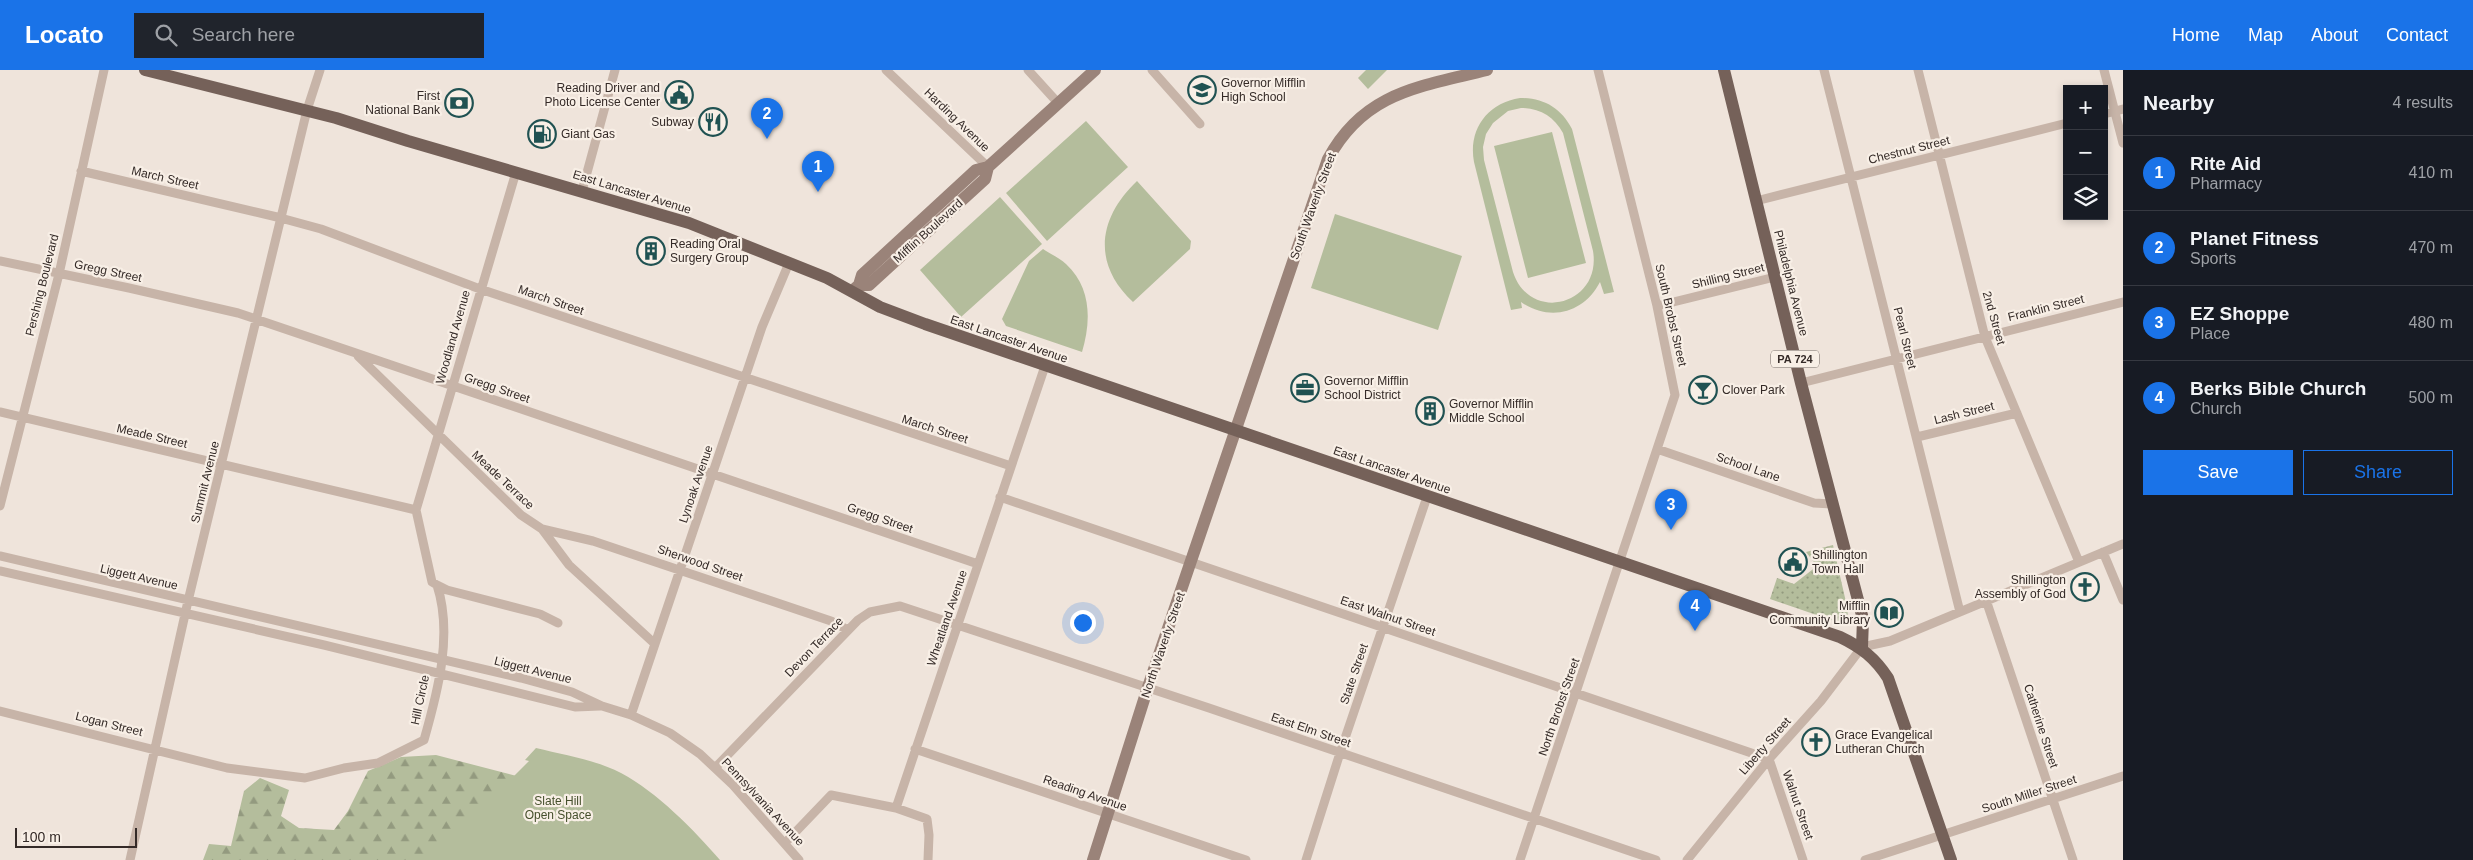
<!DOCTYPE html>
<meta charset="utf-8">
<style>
body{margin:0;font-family:Arial,sans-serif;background:#20242c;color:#f1f3f6}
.controls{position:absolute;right:15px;top:15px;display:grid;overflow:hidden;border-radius:0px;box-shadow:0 2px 8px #0003}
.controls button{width:45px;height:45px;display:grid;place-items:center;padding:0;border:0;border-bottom:1px solid #363941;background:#171b24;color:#f1f3f6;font:25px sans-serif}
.scale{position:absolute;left:15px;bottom:12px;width:122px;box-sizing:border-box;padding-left:5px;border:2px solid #342a27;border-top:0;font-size:14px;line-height:18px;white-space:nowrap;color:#342a27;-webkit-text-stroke:4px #f8efe6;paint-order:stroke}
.you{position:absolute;left:1082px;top:552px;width:18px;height:18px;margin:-12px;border:4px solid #fff;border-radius:50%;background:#1a73e8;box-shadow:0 0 0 8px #1a73e833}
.badge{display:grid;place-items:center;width:32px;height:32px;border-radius:50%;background:#1a73e8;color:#fff;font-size:16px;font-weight:700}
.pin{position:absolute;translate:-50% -41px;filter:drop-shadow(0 1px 2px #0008)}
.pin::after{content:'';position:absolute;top:26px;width:18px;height:15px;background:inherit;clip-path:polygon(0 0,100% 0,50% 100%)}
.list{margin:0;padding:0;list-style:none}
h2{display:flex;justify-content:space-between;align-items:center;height:65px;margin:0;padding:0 20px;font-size:21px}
h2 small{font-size:16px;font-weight:400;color:#9ea1a6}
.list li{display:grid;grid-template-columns:32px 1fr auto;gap:15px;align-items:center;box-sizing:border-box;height:75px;padding:0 20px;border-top:1px solid #363941}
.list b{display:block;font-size:19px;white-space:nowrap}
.list p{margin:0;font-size:16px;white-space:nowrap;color:#9ea1a6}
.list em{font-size:16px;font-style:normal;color:#9ea1a6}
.actions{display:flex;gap:10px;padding:15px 20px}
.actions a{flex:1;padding:11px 0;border:1px solid #1a73e8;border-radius:0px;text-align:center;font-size:18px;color:#1a73e8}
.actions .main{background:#1a73e8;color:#fff}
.icon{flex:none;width:28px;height:28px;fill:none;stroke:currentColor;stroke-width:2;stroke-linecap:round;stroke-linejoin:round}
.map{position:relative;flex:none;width:2123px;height:790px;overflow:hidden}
header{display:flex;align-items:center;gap:30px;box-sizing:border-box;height:70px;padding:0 25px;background:#1a73e8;color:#fff}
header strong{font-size:24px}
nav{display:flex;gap:28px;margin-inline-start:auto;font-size:18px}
.search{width:350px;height:45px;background:#20242c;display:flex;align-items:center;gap:12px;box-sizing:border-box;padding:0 18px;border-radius:0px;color:#9ea1a6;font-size:19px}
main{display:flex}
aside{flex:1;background:#171b24}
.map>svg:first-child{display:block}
.grass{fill:url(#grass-dots)}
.forest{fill:url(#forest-firs)}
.green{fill:#b4bd9c;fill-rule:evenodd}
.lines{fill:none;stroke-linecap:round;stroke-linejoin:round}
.street{stroke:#c7b4a8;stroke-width:9}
.secondary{stroke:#9a8379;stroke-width:12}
.primary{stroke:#756159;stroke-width:12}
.labels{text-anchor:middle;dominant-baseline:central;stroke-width:4.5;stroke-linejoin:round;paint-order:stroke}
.shield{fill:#f8efe6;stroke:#6f6560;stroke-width:1}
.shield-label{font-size:11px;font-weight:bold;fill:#342a27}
.poi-label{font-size:12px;fill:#342a27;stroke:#f8efe6;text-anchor:start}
.street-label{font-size:12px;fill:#342a27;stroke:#f8efe6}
.park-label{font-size:12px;fill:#46502d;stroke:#f8efe6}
</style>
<header>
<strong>Locato</strong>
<div class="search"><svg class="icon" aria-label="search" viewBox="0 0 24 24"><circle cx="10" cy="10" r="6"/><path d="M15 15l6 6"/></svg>Search here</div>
<nav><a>Home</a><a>Map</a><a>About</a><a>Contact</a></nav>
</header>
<main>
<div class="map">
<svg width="2123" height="790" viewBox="0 0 2123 790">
<defs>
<pattern id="grass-dots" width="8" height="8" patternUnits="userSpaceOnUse" patternTransform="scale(1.25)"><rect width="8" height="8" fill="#b4bd9c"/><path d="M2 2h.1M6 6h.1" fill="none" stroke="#939a7f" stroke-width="1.8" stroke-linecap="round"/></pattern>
<pattern id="forest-firs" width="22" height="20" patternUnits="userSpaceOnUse" patternTransform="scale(1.25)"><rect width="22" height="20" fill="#b4bd9c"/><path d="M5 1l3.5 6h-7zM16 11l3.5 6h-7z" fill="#939a7f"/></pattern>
</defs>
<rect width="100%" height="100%" fill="#efe4db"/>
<path class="grass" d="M1833 475 1848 541 1847 548 1837 552 1770 529 1777 508 1794 514 1817 496 1806 482Z"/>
<path class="forest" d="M436 685 650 741 708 790H203L209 774 231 776 244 721 260 708 289 720 281 746 299 758 334 760 348 741 368 701 401 687Z"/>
<path class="green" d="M1366 0H1387L1368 19 1358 8Z
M1520 28C1544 28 1561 38 1572 59L1614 222 1604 224 1600 212C1584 243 1550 252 1521 232L1522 238 1511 240 1474 92C1468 60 1487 33 1520 28ZM1521 38C1540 38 1554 47 1563 63L1593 181C1602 235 1530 254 1513 202L1484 90 1483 77 1486 64 1493 53 1508 41Z
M1086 51 1128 97 1047 171 1006 123Z
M1552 62 1586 193 1528 208 1494 76Z
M1137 111 1191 171 1190 179 1133 232C1091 193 1099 147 1137 111Z
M1000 127 1042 174 961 247 920 200Z
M1335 144 1462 186 1438 260 1311 218Z
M1043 179C1050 184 1060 188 1066 194 1092 218 1091 252 1082 282L1006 256 1002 249 1029 191Z
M536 678C564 685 596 690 621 703 657 722 694 760 720 790H430L529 691 525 690Z"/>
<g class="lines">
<path class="street" d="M886 0 988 97
M1028 0 1058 33
M1152 0 1200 54
M1824 0 1960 542
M1918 0 1985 267 2079 492
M2104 0 2123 73
M2104 44 2123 39
M81 101 277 147 321 159 480 219 1011 396
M582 121 615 0
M1756 131 2067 53
M0 191 129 218 238 243 978 494
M1657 236 1775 207
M358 286 521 445 542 459 569 495 655 574
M1801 313 2123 232
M0 342 416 440
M1917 367 2017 343
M1657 379 1814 433 1832 434
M1000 427 1769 689 1803 790
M0 436 59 204 104 0
M542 459 593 471 831 551 848 560
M2103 482 2123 530
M0 486 521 608 572 622 602 636 631 645 670 663 700 684 733 715 799 790
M0 501 324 575 575 637 600 636
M437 515 447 520 540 544 558 553
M1986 530 2073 790
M0 641 227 698 305 708 344 698 378 693 424 670C438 621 453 564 437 515L432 512 416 440 516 102
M631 645 762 257 789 193
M915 679 1246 790
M715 698 858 550 870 542 900 536 1209 638 1656 790
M896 738 1045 296
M785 773 831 725 896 738 927 749 929 765 928 790
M130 790 188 531 292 102 307 40 320 0
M1306 790 1340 683 1427 427
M1520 790 1675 325 1657 236 1598 0
M1687 790 1769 689 1821 631 1862 577 1890 571 2123 474
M1865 790 2123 706"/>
<path class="secondary" d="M859 215H869L985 109 988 97
M852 221 859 215 862 205 976 100 988 97 1095 0
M1093 790 1148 617 1328 89C1364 22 1419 17 1487 0"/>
<path class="primary" d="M145 0 336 48 408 71 689 153 827 208 880 237 925 254 1840 567C1861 577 1875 588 1888 608L1951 790
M1724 0 1801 313 1863 549 1862 577"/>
</g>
<defs>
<symbol id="school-ring" viewBox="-11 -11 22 22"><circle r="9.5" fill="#f8efe6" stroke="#205252" stroke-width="1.5"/><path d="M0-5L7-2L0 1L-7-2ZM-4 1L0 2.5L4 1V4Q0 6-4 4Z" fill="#205252"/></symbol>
<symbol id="civic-ring" viewBox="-11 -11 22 22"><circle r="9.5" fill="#f8efe6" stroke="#205252" stroke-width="1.5"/><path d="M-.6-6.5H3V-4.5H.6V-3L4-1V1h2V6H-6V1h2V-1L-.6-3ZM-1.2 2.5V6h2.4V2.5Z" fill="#205252"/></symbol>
<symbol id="bank-ring" viewBox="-11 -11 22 22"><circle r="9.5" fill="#f8efe6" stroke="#205252" stroke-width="1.5"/><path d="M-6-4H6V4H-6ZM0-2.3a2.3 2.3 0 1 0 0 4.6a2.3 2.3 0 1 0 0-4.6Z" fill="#205252"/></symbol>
<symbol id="restaurant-ring" viewBox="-11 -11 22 22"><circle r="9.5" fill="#f8efe6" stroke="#205252" stroke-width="1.5"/><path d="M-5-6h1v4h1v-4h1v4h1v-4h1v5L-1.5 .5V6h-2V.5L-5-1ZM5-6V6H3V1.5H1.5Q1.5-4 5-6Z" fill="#205252"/></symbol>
<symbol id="fuel-ring" viewBox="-11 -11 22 22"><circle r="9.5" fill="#f8efe6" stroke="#205252" stroke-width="1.5"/><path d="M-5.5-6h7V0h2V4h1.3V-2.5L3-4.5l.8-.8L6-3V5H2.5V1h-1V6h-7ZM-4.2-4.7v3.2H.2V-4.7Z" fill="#205252"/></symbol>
<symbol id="building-ring" viewBox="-11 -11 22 22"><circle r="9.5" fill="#f8efe6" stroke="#205252" stroke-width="1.5"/><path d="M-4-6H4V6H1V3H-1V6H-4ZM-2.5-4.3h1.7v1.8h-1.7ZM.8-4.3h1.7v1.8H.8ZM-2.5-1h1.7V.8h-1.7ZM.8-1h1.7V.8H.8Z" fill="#205252"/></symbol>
<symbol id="office-ring" viewBox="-11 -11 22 22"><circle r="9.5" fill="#f8efe6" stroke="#205252" stroke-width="1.5"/><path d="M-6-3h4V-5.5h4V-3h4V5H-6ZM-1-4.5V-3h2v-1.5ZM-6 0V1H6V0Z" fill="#205252"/></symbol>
<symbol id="bar-ring" viewBox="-11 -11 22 22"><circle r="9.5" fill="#f8efe6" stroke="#205252" stroke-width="1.5"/><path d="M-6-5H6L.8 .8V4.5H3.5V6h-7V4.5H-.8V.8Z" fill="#205252"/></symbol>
<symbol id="church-ring" viewBox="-11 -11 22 22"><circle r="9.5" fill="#f8efe6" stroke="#205252" stroke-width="1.5"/><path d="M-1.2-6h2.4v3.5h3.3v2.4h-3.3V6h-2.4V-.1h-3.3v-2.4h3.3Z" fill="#205252"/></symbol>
<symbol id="library-ring" viewBox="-11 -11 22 22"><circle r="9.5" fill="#f8efe6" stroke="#205252" stroke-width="1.5"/><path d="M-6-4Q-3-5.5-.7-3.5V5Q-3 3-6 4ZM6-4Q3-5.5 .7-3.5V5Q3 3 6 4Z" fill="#205252"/></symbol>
</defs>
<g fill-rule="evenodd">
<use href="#school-ring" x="1186" y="4" width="32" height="32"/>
<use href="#civic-ring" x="663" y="9" width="32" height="32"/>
<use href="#bank-ring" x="443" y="17" width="32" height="32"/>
<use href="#restaurant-ring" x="697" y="36" width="32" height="32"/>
<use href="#fuel-ring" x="526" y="48" width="32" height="32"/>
<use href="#building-ring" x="635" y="165" width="32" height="32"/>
<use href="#office-ring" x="1289" y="302" width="32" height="32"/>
<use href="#bar-ring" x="1687" y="304" width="32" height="32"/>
<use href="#building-ring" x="1414" y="325" width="32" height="32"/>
<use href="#civic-ring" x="1777" y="476" width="32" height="32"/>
<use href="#church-ring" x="2069" y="501" width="32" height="32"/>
<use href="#library-ring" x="1873" y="527" width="32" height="32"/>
<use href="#church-ring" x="1800" y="656" width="32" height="32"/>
</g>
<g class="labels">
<rect class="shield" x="1771" y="280.5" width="48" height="17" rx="4"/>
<g class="shield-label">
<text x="1795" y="289">PA 724</text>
</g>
<g class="poi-label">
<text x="1221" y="13">Governor Mifflin<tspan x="1221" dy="14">High School</tspan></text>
<text x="660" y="18" text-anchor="end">Reading Driver and<tspan x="660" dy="14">Photo License Center</tspan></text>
<text x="440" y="26" text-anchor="end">First<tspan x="440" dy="14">National Bank</tspan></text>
<text x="694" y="52" text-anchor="end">Subway</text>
<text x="561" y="64">Giant Gas</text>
<text x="670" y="174">Reading Oral<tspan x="670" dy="14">Surgery Group</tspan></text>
<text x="1324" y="311">Governor Mifflin<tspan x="1324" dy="14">School District</tspan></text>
<text x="1722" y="320">Clover Park</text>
<text x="1449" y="334">Governor Mifflin<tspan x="1449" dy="14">Middle School</tspan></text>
<text x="1812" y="485">Shillington<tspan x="1812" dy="14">Town Hall</tspan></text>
<text x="2066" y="510" text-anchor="end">Shillington<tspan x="2066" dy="14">Assembly of God</tspan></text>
<text x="1870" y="536" text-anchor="end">Mifflin<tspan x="1870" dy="14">Community Library</tspan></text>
<text x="1835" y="665">Grace Evangelical<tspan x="1835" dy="14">Lutheran Church</tspan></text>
</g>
<g class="street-label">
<text transform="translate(957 50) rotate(44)">Harding Avenue</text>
<text transform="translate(1909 80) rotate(-14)">Chestnut Street</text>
<text transform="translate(165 108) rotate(13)">March Street</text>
<text transform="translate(632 122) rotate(17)">East Lancaster Avenue</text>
<text transform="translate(1313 136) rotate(-70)">South Waverly Street</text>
<text transform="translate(928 161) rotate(-42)">Mifflin Boulevard</text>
<text transform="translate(108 201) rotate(12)">Gregg Street</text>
<text transform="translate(1728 206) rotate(-14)">Shilling Street</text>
<text transform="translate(1791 213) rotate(76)">Philadelphia Avenue</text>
<text transform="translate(42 215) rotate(-76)">Pershing Boulevard</text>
<text transform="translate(551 230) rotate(19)">March Street</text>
<text transform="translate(2046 238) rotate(-14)">Franklin Street</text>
<text transform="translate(1671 245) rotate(77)">South Brobst Street</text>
<text transform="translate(1994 248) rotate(74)">2nd Street</text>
<text transform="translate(453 267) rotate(-74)">Woodland Avenue</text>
<text transform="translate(1905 268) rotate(76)">Pearl Street</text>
<text transform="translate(1009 269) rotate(19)">East Lancaster Avenue</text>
<text transform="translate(497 318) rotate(19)">Gregg Street</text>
<text transform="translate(1964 343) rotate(-14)">Lash Street</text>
<text transform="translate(935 359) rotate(18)">March Street</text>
<text transform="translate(152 366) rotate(13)">Meade Street</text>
<text transform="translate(1748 397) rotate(19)">School Lane</text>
<text transform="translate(1392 400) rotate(19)">East Lancaster Avenue</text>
<text transform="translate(503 410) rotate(43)">Meade Terrace</text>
<text transform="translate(205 412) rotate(-76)">Summit Avenue</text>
<text transform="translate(696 414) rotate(-71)">Lynoak Avenue</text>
<text transform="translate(880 448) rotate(19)">Gregg Street</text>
<text transform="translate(700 493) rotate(19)">Sherwood Street</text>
<text transform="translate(139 507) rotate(13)">Liggett Avenue</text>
<text transform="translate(1388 546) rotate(19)">East Walnut Street</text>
<text transform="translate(947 548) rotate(-71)">Wheatland Avenue</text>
<text transform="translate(1163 575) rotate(-71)">North Waverly Street</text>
<text transform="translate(814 577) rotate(-46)">Devon Terrace</text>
<text transform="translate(533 600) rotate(14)">Liggett Avenue</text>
<text transform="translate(1354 604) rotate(-71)">State Street</text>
<text transform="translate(420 630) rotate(-78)">Hill Circle</text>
<text transform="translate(1559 637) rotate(-71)">North Brobst Street</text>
<text transform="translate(109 654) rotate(14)">Logan Street</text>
<text transform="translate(2041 656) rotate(72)">Catherine Street</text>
<text transform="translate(1311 660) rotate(19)">East Elm Street</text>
<text transform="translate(1765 676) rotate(-49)">Liberty Street</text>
<text transform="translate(1085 723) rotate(19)">Reading Avenue</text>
<text transform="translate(2029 724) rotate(-18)">South Miller Street</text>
<text transform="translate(763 732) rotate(47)">Pennsylvania Avenue</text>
<text transform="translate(1798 735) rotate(71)">Walnut Street</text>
</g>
<g class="park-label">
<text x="558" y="731">Slate Hill<tspan x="558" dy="14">Open Space</tspan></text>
</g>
</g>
</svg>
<div class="controls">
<button>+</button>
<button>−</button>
<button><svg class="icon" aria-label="layers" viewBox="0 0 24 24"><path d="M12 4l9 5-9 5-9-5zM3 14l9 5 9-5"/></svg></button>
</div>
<div class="scale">100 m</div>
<div class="you"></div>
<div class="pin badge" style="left:818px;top:122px">1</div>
<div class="pin badge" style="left:767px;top:69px">2</div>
<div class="pin badge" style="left:1671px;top:460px">3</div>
<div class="pin badge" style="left:1695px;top:561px">4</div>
</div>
<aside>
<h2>Nearby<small>4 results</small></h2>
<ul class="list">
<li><span class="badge">1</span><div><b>Rite Aid</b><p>Pharmacy</p></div><em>410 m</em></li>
<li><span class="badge">2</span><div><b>Planet Fitness</b><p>Sports</p></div><em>470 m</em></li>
<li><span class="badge">3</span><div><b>EZ Shoppe</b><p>Place</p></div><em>480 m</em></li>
<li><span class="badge">4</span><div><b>Berks Bible Church</b><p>Church</p></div><em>500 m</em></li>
</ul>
<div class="actions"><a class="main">Save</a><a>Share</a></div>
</aside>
</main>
